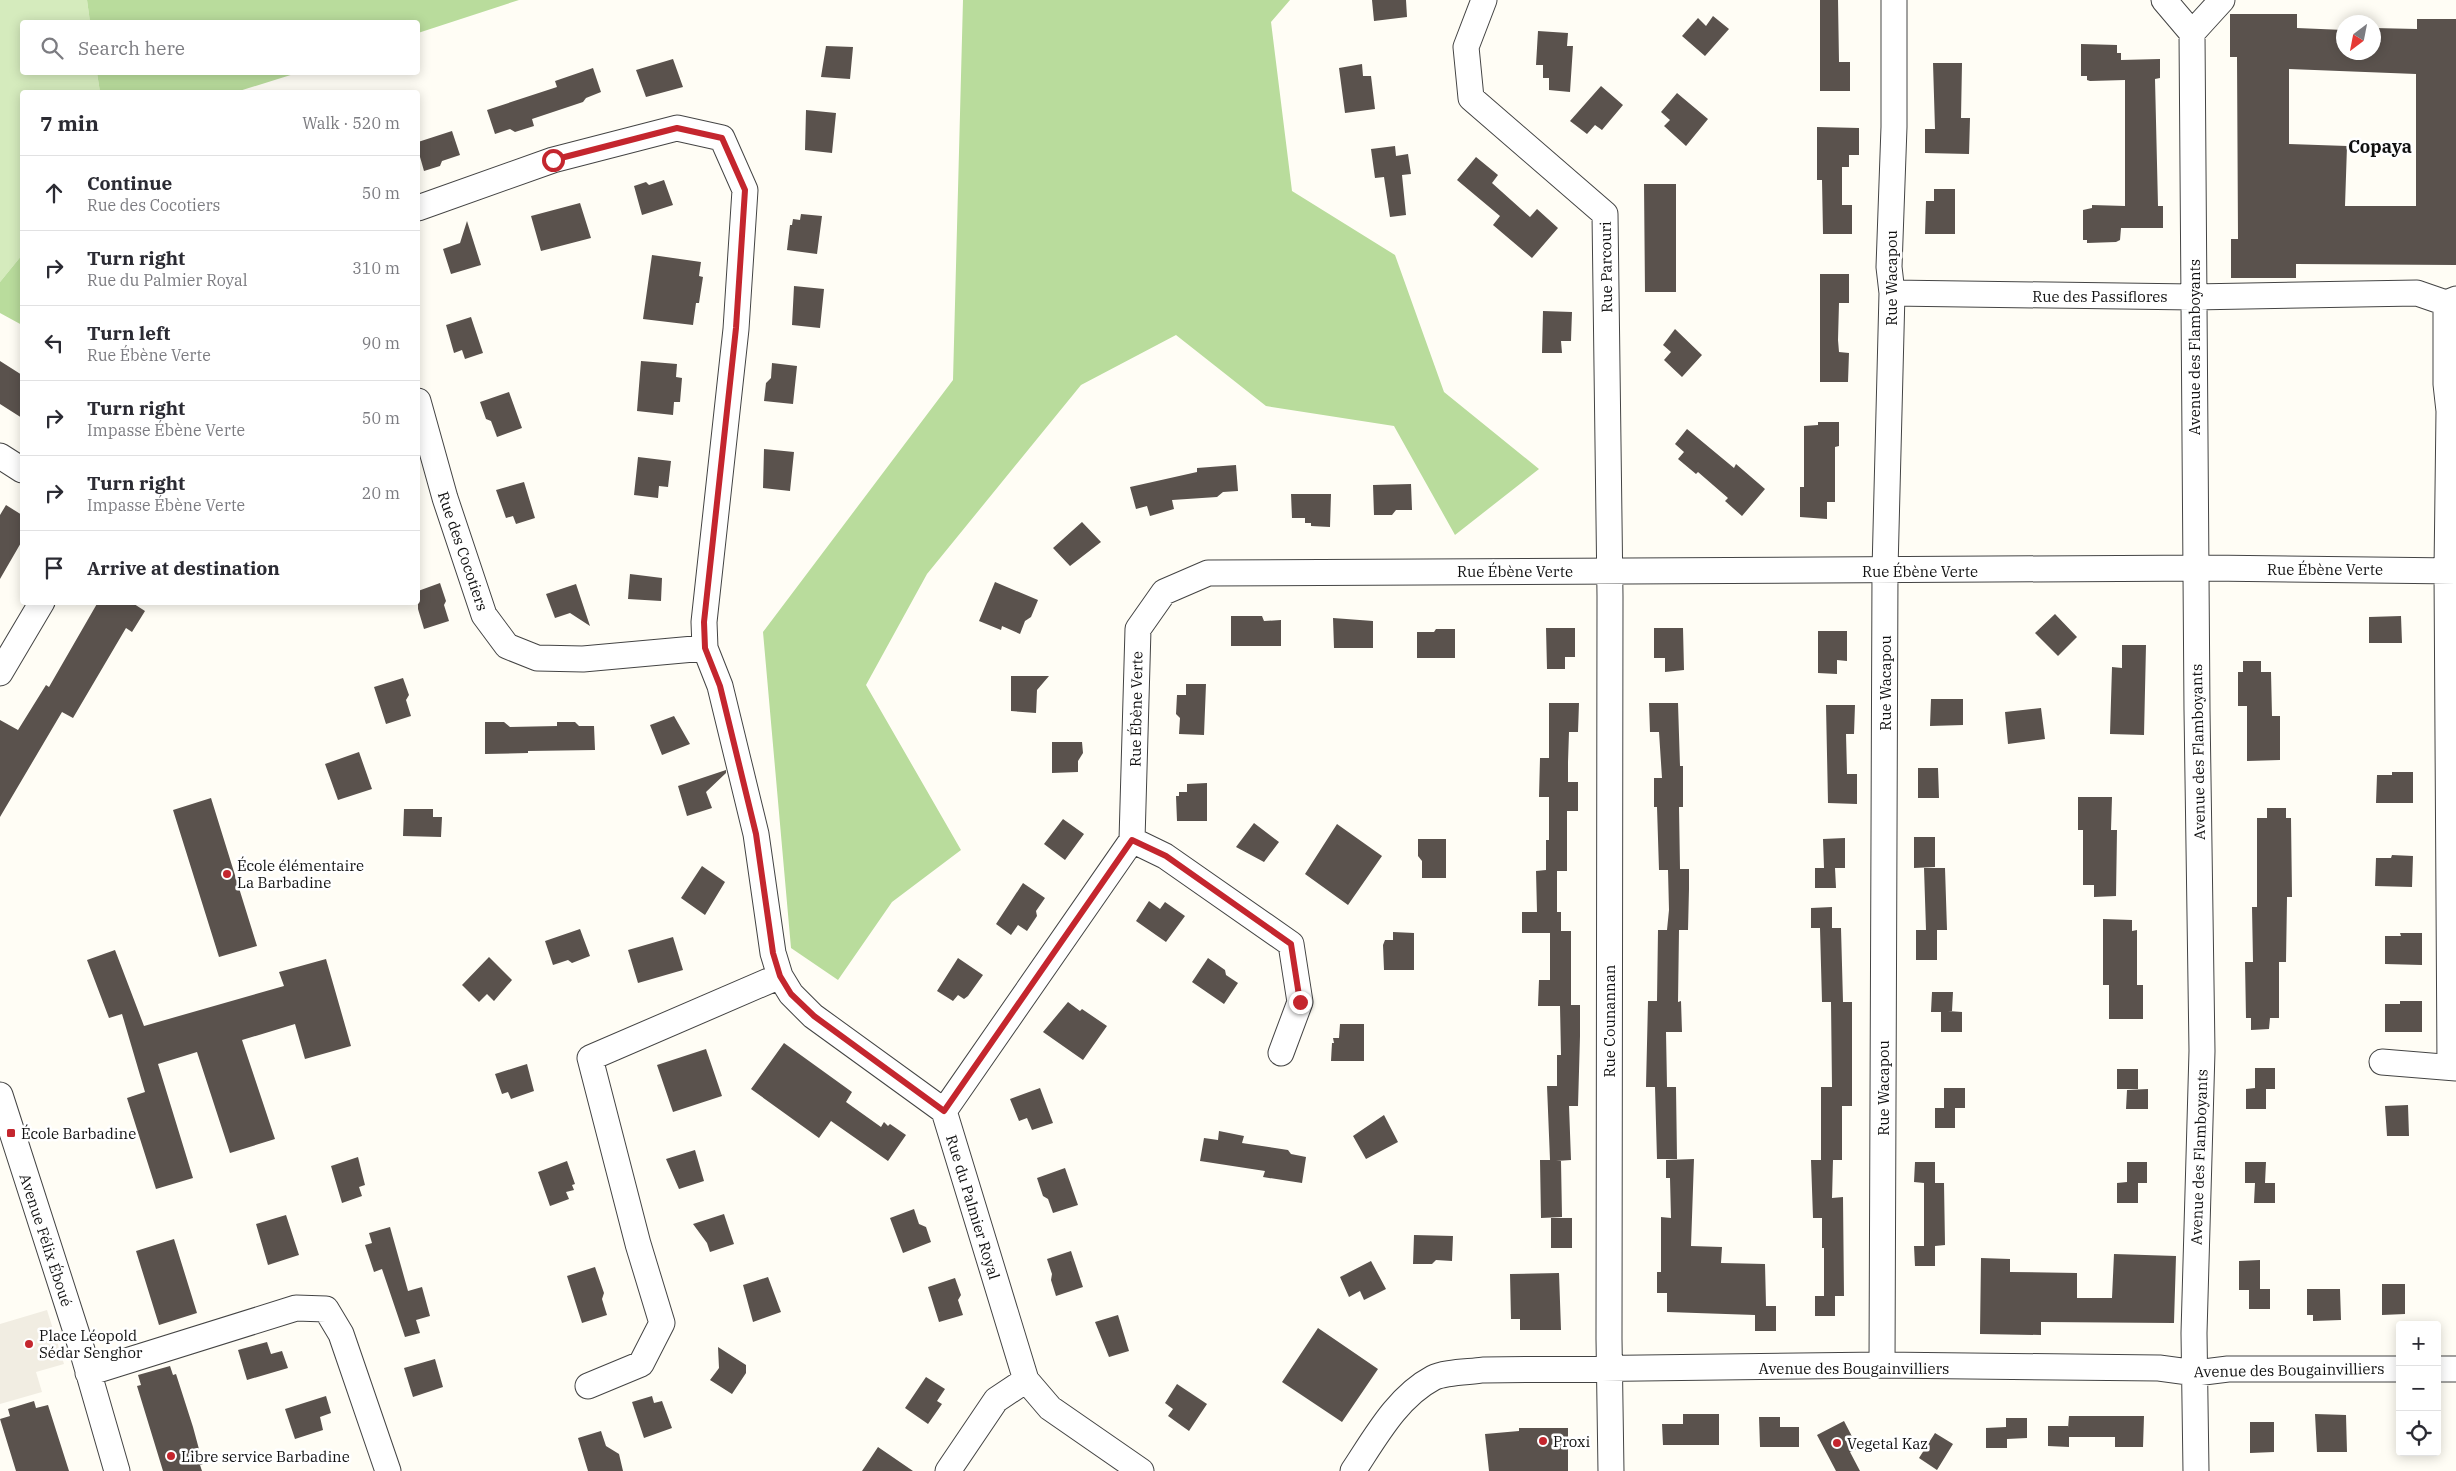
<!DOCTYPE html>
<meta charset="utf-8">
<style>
body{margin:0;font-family:"IBM Plex Serif",serif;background:#f2f2f3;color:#2b2b33}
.controls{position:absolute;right:15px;bottom:15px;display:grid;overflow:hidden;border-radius:5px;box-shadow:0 2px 12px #0003}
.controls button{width:45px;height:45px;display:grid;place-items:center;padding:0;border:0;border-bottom:1px solid #e1e1e2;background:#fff;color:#2b2b33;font:25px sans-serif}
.compass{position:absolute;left:2336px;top:15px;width:45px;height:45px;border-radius:50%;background:#fff;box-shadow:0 2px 12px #0003;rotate:212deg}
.stop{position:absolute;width:15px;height:15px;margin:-11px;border:4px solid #c4262e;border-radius:50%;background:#fff}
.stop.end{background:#c4262e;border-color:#fff;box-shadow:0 1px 5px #0008}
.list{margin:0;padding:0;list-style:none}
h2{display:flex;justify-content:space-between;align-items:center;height:65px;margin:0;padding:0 20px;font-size:21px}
h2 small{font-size:16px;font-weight:400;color:#7c7c81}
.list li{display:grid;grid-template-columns:32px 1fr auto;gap:15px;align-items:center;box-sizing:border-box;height:75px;padding:0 20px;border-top:1px solid #e1e1e2}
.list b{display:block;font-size:19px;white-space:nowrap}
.list p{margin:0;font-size:16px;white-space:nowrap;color:#7c7c81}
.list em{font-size:16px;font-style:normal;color:#7c7c81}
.icon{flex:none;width:28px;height:28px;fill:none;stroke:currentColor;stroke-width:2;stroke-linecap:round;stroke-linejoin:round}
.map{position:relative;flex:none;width:2456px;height:1471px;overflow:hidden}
.search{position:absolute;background:#fff;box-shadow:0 2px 12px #0003;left:20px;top:20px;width:400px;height:55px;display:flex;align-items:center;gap:12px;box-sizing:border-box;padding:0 18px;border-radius:5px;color:#7c7c81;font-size:19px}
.panel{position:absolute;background:#fff;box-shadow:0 2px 12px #0003;left:20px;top:90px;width:400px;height:515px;border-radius:5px}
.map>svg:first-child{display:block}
.green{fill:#d5ebbd}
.forest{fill:#b9dc9c}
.plaza{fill:#f1ede2}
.building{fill:#5a524d;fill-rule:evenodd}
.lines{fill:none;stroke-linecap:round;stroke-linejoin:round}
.street-casing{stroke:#444;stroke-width:27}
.street{stroke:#fff;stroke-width:25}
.route{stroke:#c4262e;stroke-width:6}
.poi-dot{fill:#c4262e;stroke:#fff;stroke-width:2}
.labels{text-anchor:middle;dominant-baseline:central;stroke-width:5;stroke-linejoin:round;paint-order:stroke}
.street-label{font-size:15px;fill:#111;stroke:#fff}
.poi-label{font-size:15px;fill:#111;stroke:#fff;text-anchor:start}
.quarter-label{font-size:18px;font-weight:bold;fill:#111;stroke:#fff}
</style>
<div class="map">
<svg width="2456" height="1471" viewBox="0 0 2456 1471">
<rect width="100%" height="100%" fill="#fffdf5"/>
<path class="green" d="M0 0H87L90 22H22V72L97 73 100 92H22V255L0 282Z"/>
<path class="forest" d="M87 0H519L418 33V22H90Z
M963 0H1290L1271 22 1292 191 1395 255 1444 392 1539 469 1455 535 1394 426 1266 406 1176 335 1081 385 927 574 866 685 961 850 892 902 838 980 791 948 763 632 953 380Z
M97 73V72L297 73 236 92H100Z
M22 255V325L0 313V282Z"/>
<path class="plaza" d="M47 1310 64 1364 36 1372 42 1392 0 1404V1324Z"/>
<path class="building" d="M1372 0H1406L1407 17 1374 21Z
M1820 0H1838L1839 62H1850V91H1820Z
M2230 14H2297V28L2344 30V52H2374V28L2417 29V19H2456V265L2296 264V278H2231V239H2238L2237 57H2230ZM2289 69 2416 74V206H2345L2347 146 2289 144Z
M1713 16 1729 29 1705 56 1682 36 1698 18 1706 26Z
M1538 31 1568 33 1567 46H1573L1570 92 1549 90V78H1543V65H1536Z
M2081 44 2117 45V53H2121V60L2160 59V78L2155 79 2158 206H2163V228H2121L2120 240 2116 242 2087 243V240H2083V210L2092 208V205L2125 206V80L2090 81 2087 80V76H2081Z
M826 46 853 47 850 79 821 77Z
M673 59 683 87 646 97 636 70Z
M1933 63H1962L1961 118H1970L1969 154 1925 153V129H1935Z
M1362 64 1363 76H1371L1375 109 1345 113 1339 68Z
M593 68 601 92 586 98 583 102 532 119 534 126 515 132 510 129 495 134 487 110 557 87 555 81Z
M1601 86 1623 105 1602 130 1595 125 1587 134 1570 121Z
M1677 93 1708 119 1686 146 1664 126 1670 120 1661 112Z
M806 110 836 113 832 153 805 150Z
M1817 127 1859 128V155H1849V167H1842V205H1852V234H1823L1822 180H1817Z
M452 131 460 155 442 161 440 166 424 171 418 150V142Z
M1395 146 1396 156 1408 154 1411 174 1402 175 1406 215 1390 217 1384 177 1375 178 1371 149Z
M1476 157 1498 175 1492 183 1530 217 1537 209 1558 228 1532 258 1493 225 1500 216 1457 180Z
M664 180 673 205 642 215 634 186 646 182 649 185Z
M1644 184H1676V292H1645Z
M1934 189H1955V234H1925L1926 201H1934Z
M580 203 591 238 541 251 531 216Z
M801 214 822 216 817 254 787 250 790 225H792L793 219 800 220Z
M467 221 481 265 451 274 443 249 460 243Z
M652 255 701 262 699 276 703 277 699 303H696L693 325 643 319Z
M1820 274H1849V303H1839L1838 340 1839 352 1849 353 1848 382H1820Z
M794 286 824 289 820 328 792 325Z
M1543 311 1572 312 1571 341H1561L1562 353H1542Z
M471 317 483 353 465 359 462 350 454 353 446 325Z
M1675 329 1702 355 1682 377 1664 360 1671 352 1663 345Z
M0 361 22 375V418L0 404Z
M641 361 677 364 676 377 682 378 680 402H674L673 415 637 411Z
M772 363 797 366 793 404 764 401 766 383 771 378Z
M509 392 522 428 497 437 491 421 486 419 480 402Z
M1818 422H1839V446L1835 447V502H1827V519L1800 517V487H1804V426L1818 425Z
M1687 429 1734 468 1736 464 1765 489 1742 516 1725 501 1728 498 1698 472 1696 474 1678 459 1684 452 1675 444Z
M764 449 794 452 790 491 763 488Z
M638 457 671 461 668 487 659 486 658 498 634 495Z
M1236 465 1238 491 1223 492 1217 497 1172 500 1174 509 1150 516 1147 506 1136 509 1130 487 1197 472V468Z
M524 482 535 518 516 524 513 516 506 518 496 490Z
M1411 484 1412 510H1396L1392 515H1374L1373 485Z
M1291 494H1331L1330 527 1311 526V523H1305V518H1292Z
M6 505 22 515V541L0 579V515Z
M1082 522 1101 542 1070 566 1053 548Z
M630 574 662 578 661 601 628 599Z
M995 582 1038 600 1031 617 1025 621 1020 634 1002 626 1001 630 979 621Z
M440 583 446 601 444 605 449 621 424 629 418 609V591Z
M576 584 590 626 570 613 555 618 546 594Z
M98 602H131L145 611 132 632 126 628 73 718 62 712 0 817V720L18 730 46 685 49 687Z
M2055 614 2077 637 2058 656 2035 633Z
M1231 616H1262L1264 621 1281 620V646H1231Z
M2401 616 2402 643H2369V617Z
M1333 618 1373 621V648H1334Z
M1546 628H1575V657H1565V669H1547Z
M1654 628H1683L1684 670 1665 672V658H1654Z
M1436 629H1455V658H1417V632H1434Z
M1818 631H1847V661L1837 660V674L1818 673Z
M2122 645H2146L2144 735 2110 734 2112 667 2122 668Z
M2243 661H2261V672H2271L2272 716H2280V760L2247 761V706H2238V672H2243Z
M1011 676H1049L1037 690 1036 713 1011 711Z
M403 678 409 695 406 700 411 716 386 724 374 687Z
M1186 684H1206L1204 735 1179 734 1180 718 1176 714 1177 695H1186Z
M1931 699H1963V725L1930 726Z
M1549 703H1579L1578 732H1569L1568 762V782H1578V811H1567V871H1557V912H1561V931H1571V1005H1580V1036L1578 1106H1569L1571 1160 1556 1161H1561L1562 1217 1541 1218 1540 1160H1550L1547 1086H1557V1055H1561L1560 1006H1538L1539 980H1550V933H1522V912H1537L1536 871 1546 870V840H1549V797H1539L1540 758H1549Z
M1649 703H1678L1680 766H1683V807H1679L1680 869H1689V889L1688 930H1679L1678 1002 1681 1001 1682 1032H1666L1667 1087H1646L1648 1001H1657L1658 930H1667L1669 910 1668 870H1659L1657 807H1654V778H1662L1659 732H1650Z
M1826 705H1855L1854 734H1846L1847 774H1857V804L1828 803Z
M2041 708 2045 739 2008 744 2005 712Z
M674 716 690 744 662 755 650 725Z
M485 722H504L510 727 557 726V722H575L579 726H594L595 750 528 751V753L485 754Z
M1052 742H1082L1083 753 1078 761V772L1052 773Z
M359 752 372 789 338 800 325 764Z
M1918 768H1938L1939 798H1918Z
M726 770V773L706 792 712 808 687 816 678 786Z
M2392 772H2413V803H2376L2377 775H2392Z
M1207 783V821H1177L1176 796H1179V792H1187V784Z
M2078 797H2112L2111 830H2117L2116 896 2094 897V885H2083V830H2078Z
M211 798 257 946 219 957 173 810Z
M2267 808H2286V818H2291L2292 897H2287L2286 962H2279V1018H2270L2269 1029 2251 1030V1018H2246L2245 962H2253L2252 907H2257V818H2267Z
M404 809H433V817H442L441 837 403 836Z
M1063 819 1084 834 1065 860 1044 844Z
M1254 823 1279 842 1264 862 1236 847Z
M1337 824 1382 856 1348 905 1305 874Z
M1914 837H1935V867L1914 868Z
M1845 838V868H1835L1836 888H1815V868H1828H1824L1823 839Z
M1418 839H1446V878H1422V861L1418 856Z
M2392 855 2413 856 2412 887 2375 886 2376 858H2391Z
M702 866 725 882 705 915 681 898Z
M1924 868H1945L1947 930H1928H1937V960H1916V930H1926Z
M1023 883 1045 898 1036 911 1037 916 1027 931 1018 925 1011 935 996 924Z
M1149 901 1160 909 1165 902 1185 916 1166 942 1136 921Z
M1832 907V928H1841L1843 1002H1822L1820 928H1811V908Z
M2103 919 2132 920V931L2137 930V985H2143V1019H2109V985H2103Z
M580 929 590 956 572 963 568 960 553 965 545 941Z
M1393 932 1414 933V970H1384L1383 945 1385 940H1393Z
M2400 933H2422V965L2385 964V936H2401Z
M673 937 683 970 638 983 628 950Z
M115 950 144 1026 284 986 279 972 326 959 351 1046 305 1059 295 1024 242 1040 275 1139 230 1153 197 1052 158 1064 193 1178 156 1189 127 1098 145 1092 122 1014 109 1018 87 960Z
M489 957 512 980 494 1001 487 994 479 1002 462 985Z
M958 958 983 975 968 996 964 999 958 995 953 1001 937 991Z
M1208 958 1225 970 1226 975 1238 983 1224 1004 1192 982Z
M1932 992H1953L1952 1011H1948L1962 1012V1032H1941V1012H1931Z
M2400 1001H2422V1032H2385V1004H2400Z
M1068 1002 1080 1011 1082 1009 1107 1026 1083 1060 1043 1032Z
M1831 1002H1852V1106H1842V1160H1821V1087H1832Z
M1340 1024H1364V1061H1331L1332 1043H1334L1333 1038H1339Z
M784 1043 852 1092 846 1102 881 1127 884 1122 888 1126 890 1124 906 1135 888 1161 831 1121 819 1138 751 1089Z
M706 1049 722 1096 673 1112 657 1065Z
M527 1064 534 1091 511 1099 508 1092 502 1094 495 1074Z
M2255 1068H2275V1089H2266V1109H2246V1089L2255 1088Z
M2117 1069H2138V1089H2117Z
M1655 1087H1676L1677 1159H1657Z
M1040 1088 1053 1123 1032 1130 1027 1118 1019 1121 1010 1099Z
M1944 1088H1965V1108H1944Z
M2148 1089V1109H2126L2127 1090Z
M2408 1105 2409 1136H2387L2385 1106Z
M1935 1108H1955V1128H1935Z
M1384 1115 1398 1142 1366 1159 1353 1136Z
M1219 1131 1244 1136 1242 1143 1288 1150 1291 1154 1306 1157 1302 1183 1263 1177 1265 1171 1200 1161 1204 1138 1218 1140Z
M695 1150 704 1181 679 1189 666 1159Z
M358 1157 365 1185 359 1187 362 1196 342 1203 331 1166Z
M1694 1159 1691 1246 1722 1247 1721 1263 1765 1264 1766 1306H1776V1331H1755V1315L1667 1312V1293H1657V1272H1661V1217L1671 1218 1670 1178H1666V1160Z
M1811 1160H1833L1832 1198 1843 1197 1844 1296H1835V1316H1815V1296H1824V1248H1822V1218H1813Z
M567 1161 575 1184 572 1185 574 1190 566 1192 569 1199 550 1206 538 1172Z
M1915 1162H1935V1183H1944L1945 1245 1935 1246V1266H1915L1914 1246H1924V1183L1914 1182Z
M2127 1162H2147V1183H2138V1203H2117V1183L2127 1182Z
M2245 1162H2266L2265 1183H2275V1203H2254L2255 1183H2245Z
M1065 1168 1078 1205 1053 1213 1048 1199 1043 1196 1037 1178Z
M914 1209 919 1224 926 1227 931 1242 903 1253 890 1218Z
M724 1214 734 1244 710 1252 707 1243 693 1224Z
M286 1215 299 1255 268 1265 256 1224Z
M1551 1218H1572V1248H1551Z
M390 1227 408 1291 422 1287 430 1316 416 1320 420 1333 405 1337 382 1269 374 1272 365 1245 372 1243 369 1233Z
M1414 1235 1453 1236 1452 1261 1436 1260 1432 1264H1413Z
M174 1239 197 1313 159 1325 136 1251Z
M1071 1251 1083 1287 1056 1296 1051 1280 1052 1274 1047 1259Z
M2114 1254 2176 1256 2174 1323 2041 1322V1335L1980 1334 1981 1258 2010 1259V1272L2077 1273V1298H2112Z
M2260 1260V1289H2270V1309H2249V1290H2239V1261Z
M1371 1261 1386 1289 1364 1300 1360 1291 1349 1297 1340 1277Z
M595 1267 604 1293 602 1299 607 1315 582 1323 567 1276Z
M1559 1273 1561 1330H1520V1319H1511L1510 1274Z
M768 1277 781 1312 753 1322 743 1285Z
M955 1278 961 1295 958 1300 963 1315 939 1322 928 1287Z
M2382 1284H2405V1314L2382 1315Z
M2307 1289H2340L2341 1320 2313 1321V1315H2307Z
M1118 1315 1129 1351 1109 1357 1095 1322Z
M1318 1328 1378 1369 1342 1422 1282 1382Z
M267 1342 271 1354 282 1351 288 1368 247 1380 238 1350Z
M718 1347 746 1365V1373L732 1394 710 1380 719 1368Z
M435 1359 443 1387 413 1397 404 1368Z
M170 1366 173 1375 176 1374 193 1427 203 1464 200 1465 202 1471H163L137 1386 141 1385 138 1375Z
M926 1377 945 1389 937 1401 942 1404 928 1424 905 1408Z
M1177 1384 1207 1404 1189 1431 1168 1416 1173 1409 1165 1403Z
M326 1396 331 1413 320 1417 323 1430 295 1439 285 1409Z
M652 1396 654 1403 662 1401 672 1428 644 1438 632 1402Z
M34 1401 36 1408 48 1405 69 1471H16L0 1419 10 1416 8 1409Z
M1683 1414H1719V1445H1663L1662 1424H1683Z
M2315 1414 2346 1415 2347 1452H2317Z
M2069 1416H2144L2143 1447H2115V1437H2069V1447L2048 1446V1426H2068V1428Z
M1759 1417H1780V1427H1799V1447H1760Z
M2006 1418H2027V1438L2007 1439V1448H1986V1428L2006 1427Z
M1844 1421 1858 1448 1850 1452 1860 1471H1836L1817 1435Z
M2250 1422H2274V1452L2250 1453Z
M1519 1428H1568V1471H1489L1485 1434 1519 1431Z
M601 1431 606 1446 619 1454 623 1471H588L578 1438Z
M1935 1433 1953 1444 1937 1470 1919 1458Z
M878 1447 913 1471H862Z"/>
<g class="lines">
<defs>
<path id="street" d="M1484 0 1466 47 1471 98 1605 214 1610 596 1609 1339 1611 1471
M2164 0 2192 33
M2192 33 2197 710 2202 1051 2194 1333 2196 1471
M2192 33 2222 0
M418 208 553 160 677 128 722 138 745 190 736 329 704 622 705 648 720 686 756 834 773 953 780 976 791 994 813 1016 944 1111 1026 1380 1050 1408 1141 1471
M1892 293 2193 297 2417 293 2446 303 2456 299
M2446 303V384L2449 411 2447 571 2450 1067
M418 401 445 498 484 615 507 646 537 658 583 659 705 648
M0 456 22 470
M0 673 42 602
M1132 840 1165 856 1291 944 1300 1002 1281 1053
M2382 1062 2456 1068
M0 1095 82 1350 117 1471
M944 1111 1132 840 1138 629 1164 592 1208 573 2208 568 2456 571
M1882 1365 1885 570 1892 293 1889 267 1894 127V0
M2437 1369H2456
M88 1373 296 1308 326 1309 341 1334 388 1471
M588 1386 641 1364 662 1323 638 1244 590 1058 780 976
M948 1471 996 1400 1026 1380
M1353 1471C1375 1438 1397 1397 1433 1378 1444 1372 1471 1372 1483 1370L1882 1365 2159 1368 2196 1373 2228 1369H2400"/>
</defs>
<use href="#street" class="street-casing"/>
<use href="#street" class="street"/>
</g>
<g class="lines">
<path class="route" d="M553 160 677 128 722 138 745 190 736 328 704 622 705 648 720 686 756 834 773 953 780 976 791 994 814 1016 944 1111 1132 840 1166 856 1291 944 1300 1002"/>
</g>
<g class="poi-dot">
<circle cx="227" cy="874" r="5"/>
<rect x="6" y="1128" width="10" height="10" rx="2.5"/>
<circle cx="29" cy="1344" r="5"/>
<circle cx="1543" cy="1441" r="5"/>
<circle cx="1837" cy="1443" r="5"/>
<circle cx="171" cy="1456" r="5"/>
</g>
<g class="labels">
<g class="street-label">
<text transform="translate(1606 267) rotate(-91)">Rue Parcouri</text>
<text transform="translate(1891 278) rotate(-90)">Rue Wacapou</text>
<text x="2100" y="296">Rue des Passiflores</text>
<text transform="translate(2194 347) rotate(-90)">Avenue des Flamboyants</text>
<text transform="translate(463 551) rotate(71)">Rue des Cocotiers</text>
<text x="2325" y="569">Rue Ébène Verte</text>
<text x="1515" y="571">Rue Ébène Verte</text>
<text x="1920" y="571">Rue Ébène Verte</text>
<text transform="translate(1885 683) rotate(-90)">Rue Wacapou</text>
<text transform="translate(1136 709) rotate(-89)">Rue Ébène Verte</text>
<text transform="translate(2198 752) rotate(-91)">Avenue des Flamboyants</text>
<text transform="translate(1609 1021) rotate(-90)">Rue Counannan</text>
<text transform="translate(1883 1088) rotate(-90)">Rue Wacapou</text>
<text transform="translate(2199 1157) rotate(-88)">Avenue des Flamboyants</text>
<text transform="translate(973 1207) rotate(73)">Rue du Palmier Royal</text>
<text transform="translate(46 1240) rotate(72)">Avenue Félix Éboué</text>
<text x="1854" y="1368">Avenue des Bougainvilliers</text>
<text transform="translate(2289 1370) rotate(-1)">Avenue des Bougainvilliers</text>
</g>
<g class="poi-label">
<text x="237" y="865">École élémentaire<tspan x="237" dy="17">La Barbadine</tspan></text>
<text x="21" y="1133">École Barbadine</text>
<text x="39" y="1335">Place Léopold<tspan x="39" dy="17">Sédar Senghor</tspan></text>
<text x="1553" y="1441">Proxi</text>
<text x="1847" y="1443">Vegetal Kaz</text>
<text x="181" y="1456">Libre service Barbadine</text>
</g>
<g class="quarter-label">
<text x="2380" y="146">Copaya</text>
</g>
</g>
</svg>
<div class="controls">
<button>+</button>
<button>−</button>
<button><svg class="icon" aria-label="locate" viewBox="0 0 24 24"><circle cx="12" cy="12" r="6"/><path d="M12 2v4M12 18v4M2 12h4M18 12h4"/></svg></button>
</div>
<svg class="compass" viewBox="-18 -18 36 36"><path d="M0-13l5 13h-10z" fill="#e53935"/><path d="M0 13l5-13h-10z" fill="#7c7c81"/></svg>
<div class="stop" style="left:553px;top:160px"></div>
<div class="stop end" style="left:1300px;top:1002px"></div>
<div class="search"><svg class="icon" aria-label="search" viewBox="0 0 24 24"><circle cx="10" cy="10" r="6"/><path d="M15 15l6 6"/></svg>Search here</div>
<section class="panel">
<h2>7 min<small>Walk · 520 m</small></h2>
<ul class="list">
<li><svg class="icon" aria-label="ahead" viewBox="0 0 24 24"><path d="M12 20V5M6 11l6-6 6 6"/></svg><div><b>Continue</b><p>Rue des Cocotiers</p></div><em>50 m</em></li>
<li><svg class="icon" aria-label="right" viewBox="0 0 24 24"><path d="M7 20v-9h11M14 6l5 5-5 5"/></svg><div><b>Turn right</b><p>Rue du Palmier Royal</p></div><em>310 m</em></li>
<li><svg class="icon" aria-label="left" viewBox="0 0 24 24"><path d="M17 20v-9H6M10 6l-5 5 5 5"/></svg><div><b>Turn left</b><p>Rue Ébène Verte</p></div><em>90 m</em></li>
<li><svg class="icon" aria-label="right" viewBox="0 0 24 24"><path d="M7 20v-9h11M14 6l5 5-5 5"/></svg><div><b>Turn right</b><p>Impasse Ébène Verte</p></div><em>50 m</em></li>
<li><svg class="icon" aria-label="right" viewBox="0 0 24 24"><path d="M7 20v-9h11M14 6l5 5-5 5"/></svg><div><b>Turn right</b><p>Impasse Ébène Verte</p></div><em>20 m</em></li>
<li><svg class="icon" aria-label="arrive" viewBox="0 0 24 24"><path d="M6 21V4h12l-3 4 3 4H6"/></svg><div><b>Arrive at destination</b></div></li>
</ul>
</section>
</div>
